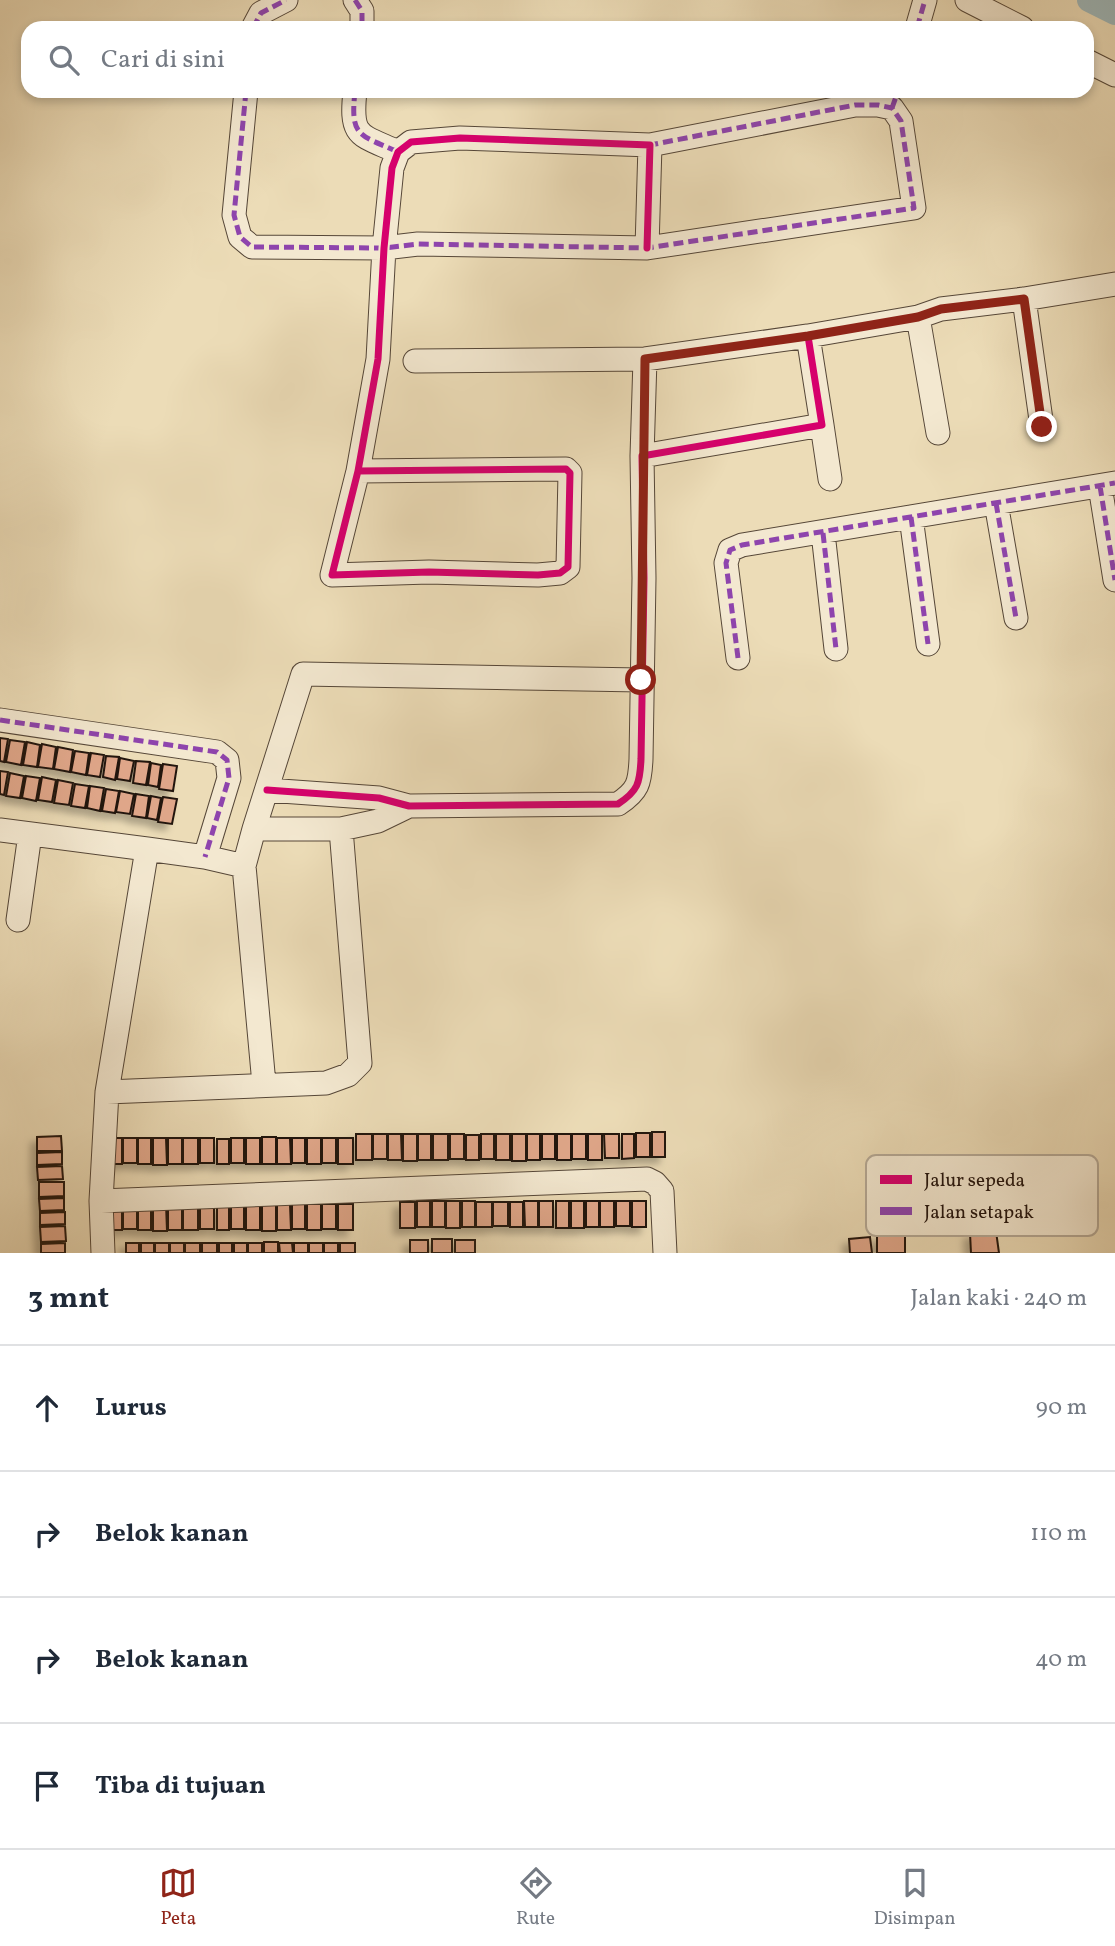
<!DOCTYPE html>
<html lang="id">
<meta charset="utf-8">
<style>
body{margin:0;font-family:Vollkorn,serif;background:#f2f2f3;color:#1f2937}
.stop{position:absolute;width:21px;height:21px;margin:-16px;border:5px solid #8f2418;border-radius:50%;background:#fff}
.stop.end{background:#8f2418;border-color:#fff;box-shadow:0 2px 7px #0008}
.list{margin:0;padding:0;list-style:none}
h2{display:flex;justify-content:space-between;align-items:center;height:91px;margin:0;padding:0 28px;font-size:30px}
h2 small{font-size:23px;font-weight:400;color:#747a83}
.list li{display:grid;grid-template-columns:46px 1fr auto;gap:21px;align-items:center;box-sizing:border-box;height:126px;padding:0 28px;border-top:2px solid #e0e1e3}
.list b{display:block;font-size:26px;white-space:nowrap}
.list em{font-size:23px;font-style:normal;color:#747a83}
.icon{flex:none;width:38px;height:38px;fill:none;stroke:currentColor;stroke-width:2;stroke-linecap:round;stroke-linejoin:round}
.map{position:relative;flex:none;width:1115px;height:1253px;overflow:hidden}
.search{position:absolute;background:#fff;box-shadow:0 4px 10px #0003;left:21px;right:21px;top:21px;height:77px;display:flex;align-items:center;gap:18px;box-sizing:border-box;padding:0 24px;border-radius:21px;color:#747a83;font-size:26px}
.sheet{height:595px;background:#fff}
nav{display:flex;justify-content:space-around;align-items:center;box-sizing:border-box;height:98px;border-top:2px solid #e0e1e3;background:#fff;font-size:19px;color:#747a83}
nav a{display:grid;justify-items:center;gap:4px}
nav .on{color:#8f2418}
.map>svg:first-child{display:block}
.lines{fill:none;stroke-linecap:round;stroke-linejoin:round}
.canal{stroke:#9fb8ba;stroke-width:24}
.building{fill:#dfa689;stroke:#24150e;stroke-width:2;filter:url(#shadow)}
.minor-casing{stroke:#564738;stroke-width:25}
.minor{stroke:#f3e8d0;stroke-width:23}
.quiet{stroke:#8e44ad;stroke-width:5;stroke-dasharray:10 5;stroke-linecap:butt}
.cycleway-casing{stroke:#f3e8d0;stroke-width:11}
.cycleway{stroke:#d6006c;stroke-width:7}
.route{stroke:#8f2418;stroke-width:9}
.key{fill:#f3e8d0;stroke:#b5a996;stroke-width:2}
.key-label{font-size:19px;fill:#24150e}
</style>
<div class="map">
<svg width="1115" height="1253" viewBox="0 0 1115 1253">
<defs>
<filter id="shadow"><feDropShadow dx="-6" dy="6" stdDeviation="3.5" flood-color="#0004"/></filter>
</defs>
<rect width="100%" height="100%" fill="#ecdcb7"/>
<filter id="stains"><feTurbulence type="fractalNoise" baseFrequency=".00286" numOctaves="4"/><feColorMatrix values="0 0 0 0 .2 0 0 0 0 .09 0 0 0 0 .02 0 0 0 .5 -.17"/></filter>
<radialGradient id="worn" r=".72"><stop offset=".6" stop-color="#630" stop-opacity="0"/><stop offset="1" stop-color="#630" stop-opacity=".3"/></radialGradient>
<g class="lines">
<path class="canal" d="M1089 0 1115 13"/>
</g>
<path class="building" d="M0 738 8 739 4 762 0 761Z
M10 740 25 742 21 765 6 762Z
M27 742 40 745 37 767 23 765Z
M42 744 56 747 53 769 38 767Z
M58 747 73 750 70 772 54 769Z
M75 751 89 753 86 775 71 772Z
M91 753 104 755 100 777 87 775Z
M106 756 119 757 115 780 103 777Z
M120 758 134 761 130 781 117 779Z
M136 761 150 762 146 785 133 783Z
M151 763 161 765 158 787 148 785Z
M163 764 177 766 173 791 159 789Z
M0 771 8 772 4 795 0 794Z
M10 773 24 776 20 798 6 796Z
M26 776 40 778 36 801 22 798Z
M42 777 56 780 52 802 38 800Z
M58 780 73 783 69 805 54 803Z
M75 784 89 786 85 808 71 806Z
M90 786 104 788 100 811 87 808Z
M106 789 119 791 115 813 102 811Z
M120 791 134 794 130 814 116 812Z
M136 794 149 796 146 818 132 816Z
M151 796 161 798 157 820 147 818Z
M163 797 177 799 172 824 158 822Z
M652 1132H665V1157H652Z
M636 1133H650V1157H636Z
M356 1134H372V1160H356Z
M373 1134H387V1159H373Z
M388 1134H401L402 1160H388Z
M403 1134H417V1161H403Z
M418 1134H431V1160H418Z
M433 1134H448V1160H433Z
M450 1134H464V1159H450Z
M481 1134H494V1159H481Z
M496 1134H510V1160H496Z
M512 1134H526V1161H512Z
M527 1134H540V1160H527Z
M542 1134H555V1159H542Z
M557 1134H571V1160H557Z
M572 1134H586V1159H572Z
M588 1134H602V1160H588Z
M604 1134H619V1158H605Z
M622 1134H634V1158L622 1159Z
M466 1135H479V1160H466Z
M61 1136 62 1151H37V1137Z
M262 1137H276V1164H262Z
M107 1138H122V1164H107Z
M123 1138H137V1163H123Z
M138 1138H151V1164H138Z
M153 1138H166L167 1165H153Z
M168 1138H182V1164H168Z
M183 1138H198V1164H183Z
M200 1138H214V1163H200Z
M231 1138H244V1163H231Z
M246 1138H260V1164H246Z
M277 1138H290L291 1164H277Z
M292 1138H305V1163H292Z
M307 1138H321V1164H307Z
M322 1138H336V1163H322Z
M338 1138H353V1164H338Z
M217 1139H229V1164H217Z
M62 1152V1164L37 1165V1153Z
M62 1166 63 1179 38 1180 37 1167Z
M39 1182H64V1196L39 1197Z
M64 1198V1210L40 1211 39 1199Z
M417 1201H430V1227H417Z
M432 1201H445V1227H432Z
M446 1201H460V1228H446Z
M462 1201H475V1227H462Z
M524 1201H538V1227H525Z
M539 1201H553V1227H539Z
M556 1201H569V1228H556Z
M571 1201H584V1228H571Z
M586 1201H599V1227H586Z
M600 1201H614V1227H600Z
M616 1201H630V1226H616Z
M632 1201H646V1227H632Z
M400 1202H415V1228H400Z
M476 1202H492V1227H476Z
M493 1202H508V1226H493Z
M510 1202H523V1227H510Z
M107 1204H122V1230H107Z
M123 1204H137V1229H123Z
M138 1204H151V1230H138Z
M153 1204H166L167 1231H153Z
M168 1204H182V1230H168Z
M183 1204H198V1230H183Z
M200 1204H214V1229H200Z
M231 1204H244V1229H231Z
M246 1204H260V1230H246Z
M262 1204H276V1231H262Z
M277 1204H290L291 1230H277Z
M292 1204H305V1229H292Z
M307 1204H321V1230H307Z
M322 1204H336V1229H322Z
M338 1204H353V1230H338Z
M217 1205H229V1230H217Z
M65 1212V1224L40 1225V1213Z
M65 1226 66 1241 41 1242 40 1227Z
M996 1231 999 1253H971L970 1233Z
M905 1235V1253H877V1236Z
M870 1237 872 1253H850L849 1239Z
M432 1239H452V1253H432Z
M410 1240H428V1253H410Z
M455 1240H475V1253H455Z
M264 1242H278V1253H264Z
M65 1243V1253H41V1244Z
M126 1243H139V1253H126Z
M141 1243H154V1253H141Z
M155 1243H169V1253H155Z
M170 1243H184V1253H170Z
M185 1243H200V1253H185Z
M202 1243H217V1253H202Z
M219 1243H232V1253H219Z
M234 1243H247V1253H234Z
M248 1243H262V1253H248Z
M279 1243H292L293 1253H280Z
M294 1243H308V1253H294Z
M309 1243H323V1253H309Z
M324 1243H338V1253H324Z
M340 1243H355V1253H340Z"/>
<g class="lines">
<defs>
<path id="minor" d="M355 0 362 11V28
M967 0 1022 28
M253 28 261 13 286 0
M917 28 925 0
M1087 61 1115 75
M246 91 234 215 240 237 252 247 384 248 418 244 647 248 914 208 901 121 892 108 878 105H855L650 145
M355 91C350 138 359 134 398 152
M1024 299 1042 427
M918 317 938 433
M415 361 645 359 808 336 918 317 941 309 1024 299 1115 284
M822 425 830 479
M642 456 645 359
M358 471 566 469 570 473 568 567 560 573 538 575 429 572 332 575 358 471 378 359 384 248 392 168 398 152 411 142 460 138 650 145 647 248
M1100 486 1115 580
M996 503 1016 618
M911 517 928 644
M823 533 836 649
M738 658 726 563 730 550 742 545 1115 483
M0 720 217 752 227 760 229 778 205 857
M267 790 379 798 409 806 618 804C638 791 640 783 641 759L644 578 642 456 822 425 808 336
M254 829 303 674 641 680
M0 830 147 849 107 1092 101 1201 103 1253
M147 849 205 857 244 866 254 829H341L378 821 409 806
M244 866 264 1084
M18 920 30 834
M107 1092 326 1083 348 1075 360 1063 341 829
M101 1201 647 1179 655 1183 662 1191 665 1253"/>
</defs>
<use href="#minor" class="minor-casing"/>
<use href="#minor" class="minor"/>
<path class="quiet" d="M355 0 362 11V28
M253 28 261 13 286 0
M917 28 925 0
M246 91 234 215 240 237 252 247 384 248 418 244 647 248 914 208 901 121 892 108 878 105H855L650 145
M355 91C350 138 359 134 398 152
M892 108 898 91
M1100 486 1115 580
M996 503 1016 618
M911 517 928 644
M823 533 836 649
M738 658 726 563 730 550 742 545 1115 483
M0 720 217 752 227 760 229 778 205 857"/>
<defs>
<path id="cycleway" d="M358 471 566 469 570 473 568 567 560 573 538 575 429 572 332 575 358 471 378 359 384 248 392 168 398 152 411 142 460 138 650 145 647 248
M267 790 379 798 409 806 618 804C638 791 640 783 641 759L644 578 642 456 822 425 808 336"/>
</defs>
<use href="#cycleway" class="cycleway-casing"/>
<use href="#cycleway" class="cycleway"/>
</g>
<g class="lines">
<path class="route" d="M641 680 645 359 808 336 918 317 941 309 1024 299 1042 427"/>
</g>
<rect x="866" y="1155" width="232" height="81" rx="10" class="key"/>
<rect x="880" y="1175" width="32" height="9" fill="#d6006c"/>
<rect x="880" y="1207" width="32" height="8" fill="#8e44ad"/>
<g class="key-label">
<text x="924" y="1186">Jalur sepeda</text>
<text x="924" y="1218">Jalan setapak</text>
</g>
<rect width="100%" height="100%" filter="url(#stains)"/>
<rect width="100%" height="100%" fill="url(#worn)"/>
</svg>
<div class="stop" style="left:641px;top:680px"></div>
<div class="stop end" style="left:1042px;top:427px"></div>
<div class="search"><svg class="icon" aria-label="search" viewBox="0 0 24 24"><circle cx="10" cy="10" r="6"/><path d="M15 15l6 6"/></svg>Cari di sini</div>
</div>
<section class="sheet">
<h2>3 mnt<small>Jalan kaki · 240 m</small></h2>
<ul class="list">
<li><svg class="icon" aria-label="ahead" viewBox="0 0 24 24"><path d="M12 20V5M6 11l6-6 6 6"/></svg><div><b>Lurus</b></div><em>90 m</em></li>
<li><svg class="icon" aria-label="right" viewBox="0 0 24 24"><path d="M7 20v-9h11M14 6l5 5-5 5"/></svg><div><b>Belok kanan</b></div><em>110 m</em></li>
<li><svg class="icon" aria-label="right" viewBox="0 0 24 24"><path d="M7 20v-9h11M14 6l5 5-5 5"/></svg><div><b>Belok kanan</b></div><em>40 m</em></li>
<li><svg class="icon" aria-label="arrive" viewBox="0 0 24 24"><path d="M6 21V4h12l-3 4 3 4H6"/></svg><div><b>Tiba di tujuan</b></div></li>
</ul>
</section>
<nav>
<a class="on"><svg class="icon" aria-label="map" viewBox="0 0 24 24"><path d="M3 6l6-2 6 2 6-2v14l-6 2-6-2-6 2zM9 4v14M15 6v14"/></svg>Peta</a>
<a><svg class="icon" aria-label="directions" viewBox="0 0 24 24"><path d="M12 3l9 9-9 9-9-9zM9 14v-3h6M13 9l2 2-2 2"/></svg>Rute</a>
<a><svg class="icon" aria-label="saved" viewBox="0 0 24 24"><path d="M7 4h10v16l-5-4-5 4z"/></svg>Disimpan</a>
</nav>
